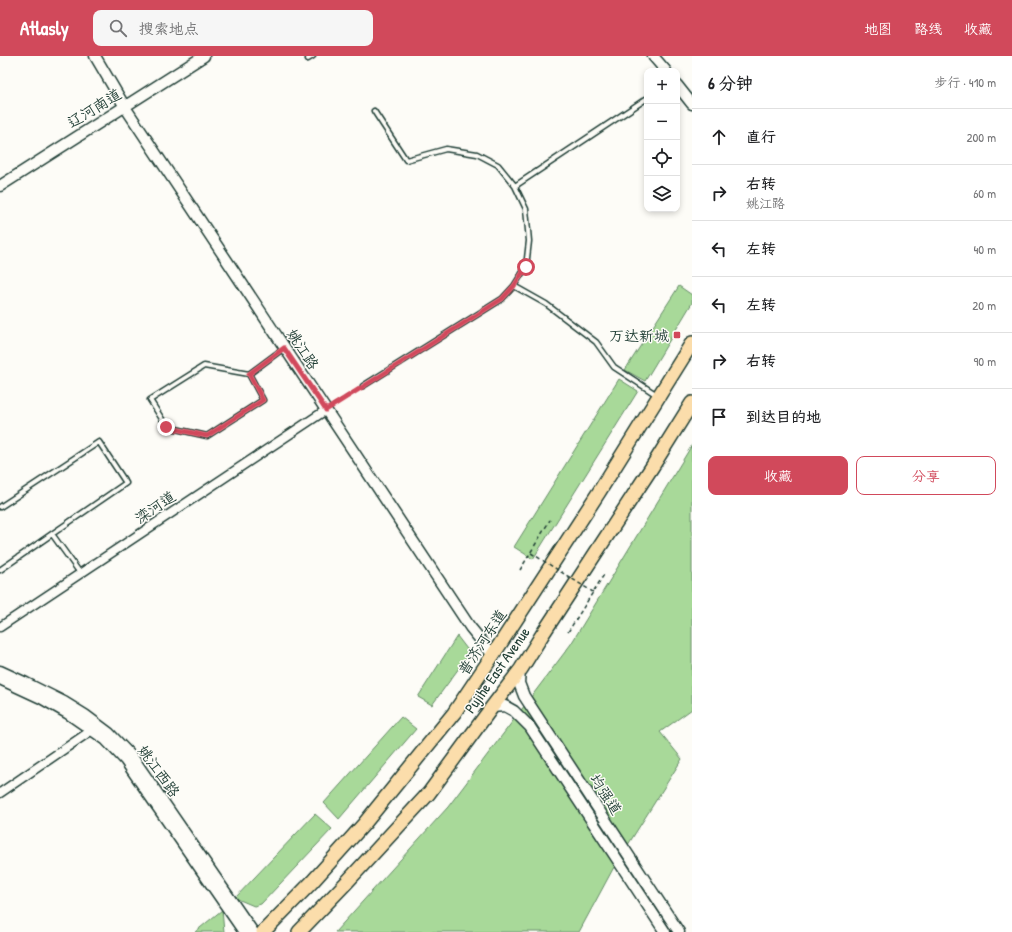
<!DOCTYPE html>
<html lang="zh">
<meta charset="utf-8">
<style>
body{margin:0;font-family:"Patrick Hand","LXGW WenKai TC",sans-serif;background:#f6f6f6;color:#202124}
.controls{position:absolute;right:12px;top:12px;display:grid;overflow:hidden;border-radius:8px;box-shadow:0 2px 6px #0003}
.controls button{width:36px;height:36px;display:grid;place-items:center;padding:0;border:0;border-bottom:1px solid #e0e0e0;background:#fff;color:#202124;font:20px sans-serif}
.stop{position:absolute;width:12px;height:12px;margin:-9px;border:3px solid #d1495b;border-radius:50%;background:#fff}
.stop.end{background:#d1495b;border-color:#fff;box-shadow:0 1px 4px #0008}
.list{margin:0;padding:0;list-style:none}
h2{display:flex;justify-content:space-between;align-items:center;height:52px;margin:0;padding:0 16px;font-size:17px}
h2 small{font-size:13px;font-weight:400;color:#757577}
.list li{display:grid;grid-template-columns:26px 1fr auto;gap:12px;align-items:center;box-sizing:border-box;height:56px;padding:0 16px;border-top:1px solid #e0e0e0}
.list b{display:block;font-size:15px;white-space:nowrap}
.list p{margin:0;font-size:13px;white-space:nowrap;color:#757577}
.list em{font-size:13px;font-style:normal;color:#757577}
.actions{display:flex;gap:8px;padding:12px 16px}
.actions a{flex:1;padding:9px 0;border:1px solid #d1495b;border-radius:8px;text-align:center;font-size:14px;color:#d1495b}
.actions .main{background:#d1495b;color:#fff}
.icon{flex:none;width:22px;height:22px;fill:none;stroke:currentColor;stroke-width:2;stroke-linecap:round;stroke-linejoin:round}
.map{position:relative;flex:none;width:692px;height:876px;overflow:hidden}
header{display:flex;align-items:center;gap:24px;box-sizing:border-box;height:56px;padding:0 20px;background:#d1495b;color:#fff}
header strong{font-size:19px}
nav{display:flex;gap:22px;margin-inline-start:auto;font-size:14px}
.search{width:280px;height:36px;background:#f6f6f6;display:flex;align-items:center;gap:10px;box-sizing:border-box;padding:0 14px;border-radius:8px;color:#757577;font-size:15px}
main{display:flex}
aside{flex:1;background:#fff}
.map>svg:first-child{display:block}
.green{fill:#a8d999;stroke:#648b66}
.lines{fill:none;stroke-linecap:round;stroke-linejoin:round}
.service-casing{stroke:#1f3d34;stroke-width:7}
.minor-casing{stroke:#1f3d34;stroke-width:11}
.tertiary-casing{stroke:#1f3d34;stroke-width:13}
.primary-casing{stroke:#1f3d34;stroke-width:16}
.path{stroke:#1f3d34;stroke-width:1.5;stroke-dasharray:4 3;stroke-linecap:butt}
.service{stroke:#fdfcf7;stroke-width:4}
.minor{stroke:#fdfcf7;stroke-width:8}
.tertiary{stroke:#fdfcf7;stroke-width:10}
.primary{stroke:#fbddab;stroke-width:13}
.path-bridge{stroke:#1f3d34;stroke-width:1.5;stroke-dasharray:4 3;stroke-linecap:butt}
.route{stroke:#d1495b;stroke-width:5}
.poi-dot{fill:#d1495b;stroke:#fdfcf7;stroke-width:1.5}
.labels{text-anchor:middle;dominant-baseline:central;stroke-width:3;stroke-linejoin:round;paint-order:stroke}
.street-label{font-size:15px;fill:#1f3d34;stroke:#fdfcf7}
.poi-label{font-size:15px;fill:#1f3d34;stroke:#fdfcf7;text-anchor:end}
</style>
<header>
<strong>Atlasly</strong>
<div class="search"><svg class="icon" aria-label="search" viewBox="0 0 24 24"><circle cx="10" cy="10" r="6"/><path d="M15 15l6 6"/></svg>搜索地点</div>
<nav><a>地图</a><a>路线</a><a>收藏</a></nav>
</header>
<main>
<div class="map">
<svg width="692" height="876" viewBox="0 0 692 876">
<rect width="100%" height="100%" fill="#fdfcf7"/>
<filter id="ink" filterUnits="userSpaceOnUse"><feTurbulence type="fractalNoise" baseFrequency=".025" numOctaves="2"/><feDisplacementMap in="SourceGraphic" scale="8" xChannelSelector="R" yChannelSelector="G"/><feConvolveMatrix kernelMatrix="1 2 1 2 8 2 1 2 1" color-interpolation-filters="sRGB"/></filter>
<g filter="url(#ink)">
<path class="green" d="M679 230 692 239V247L645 325 625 314Z
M619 323 638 335 533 503 514 491Z
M692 389V653L660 676 682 703 614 811 579 876H335L448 751 571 588Z
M457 580 470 597 432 649 418 641Z
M401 661 416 673 339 763 324 747Z
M315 758 332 773 261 848 254 850 235 842Z
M222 854 224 876H195Z"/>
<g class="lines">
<defs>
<path id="service" d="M308 3 313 0
M515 130 646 43
M514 230 546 248 596 286 614 311 657 339
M249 318 263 344 207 380 167 371 150 344 204 310 249 318 284 292
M363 330 502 243 514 230 526 211 529 185 526 153 515 130 498 109 477 98 446 93 406 104 374 55
M0 451 99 386 126 427 52 478
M0 514 52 478 80 517"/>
<path id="minor" d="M0 571 326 354
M0 737 92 674"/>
<path id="tertiary" d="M95 0 125 51 470 571 493 599
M653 0 666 15
M677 29 692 48
M0 130 204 0
M520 614 519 627 524 640 679 876
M0 615 26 627 64 646 85 659 109 677 133 702 253 876
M0 623 41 642 67 657 106 684 125 704 244 876
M492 651 505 650 514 655 530 671 665 876"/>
<path id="primary" d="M263 876 312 826 364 768 454 657 493 599 599 436 692 287
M299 876 346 827 429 737 492 651 521 613 542 579 652 411 692 347"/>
</defs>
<use href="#service" class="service-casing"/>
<use href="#minor" class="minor-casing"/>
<use href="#tertiary" class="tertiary-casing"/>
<use href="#primary" class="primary-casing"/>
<path class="path" d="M333 349 359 333
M520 514 550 464
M568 576 605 517"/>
<use href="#service" class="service"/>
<use href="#minor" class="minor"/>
<use href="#tertiary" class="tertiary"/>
<use href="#primary" class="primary"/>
<path class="path-bridge" d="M531 497 593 536"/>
</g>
</g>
<g class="lines" filter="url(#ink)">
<path class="route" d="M166 371 207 380 263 344 249 318 284 292 326 354 502 243 514 230 526 211"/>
</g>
<rect class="poi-dot" x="673" y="275" width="8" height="8" rx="2"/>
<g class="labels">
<g class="street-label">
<text transform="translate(94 52) rotate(-32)">辽河南道</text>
<text transform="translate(303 293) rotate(57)">姚江路</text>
<text transform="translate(155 451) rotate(-34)">滦河道</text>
<text transform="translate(482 586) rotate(-57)">普济河东道</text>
<text transform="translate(497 614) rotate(-55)">Pujihe East Avenue</text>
<text transform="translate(159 715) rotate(54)">姚江西路</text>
<text transform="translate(606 738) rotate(57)">均强道</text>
</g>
<g class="poi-label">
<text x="669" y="279">万达新城</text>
</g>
</g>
</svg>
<div class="controls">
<button>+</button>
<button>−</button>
<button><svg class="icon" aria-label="locate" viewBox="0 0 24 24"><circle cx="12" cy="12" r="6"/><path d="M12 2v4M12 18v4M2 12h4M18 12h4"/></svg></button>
<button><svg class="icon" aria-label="layers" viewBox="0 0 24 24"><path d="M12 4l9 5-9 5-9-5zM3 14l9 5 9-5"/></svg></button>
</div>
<div class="stop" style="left:526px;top:211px"></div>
<div class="stop end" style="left:166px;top:371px"></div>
</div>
<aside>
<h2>6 分钟<small>步行 · 410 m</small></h2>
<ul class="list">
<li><svg class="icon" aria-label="ahead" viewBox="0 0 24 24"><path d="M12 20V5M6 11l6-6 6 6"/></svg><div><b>直行</b></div><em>200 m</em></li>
<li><svg class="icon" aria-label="right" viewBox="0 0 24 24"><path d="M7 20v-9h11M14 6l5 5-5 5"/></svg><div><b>右转</b><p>姚江路</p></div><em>60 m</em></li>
<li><svg class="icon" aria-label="left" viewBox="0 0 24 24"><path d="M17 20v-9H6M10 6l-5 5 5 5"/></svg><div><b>左转</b></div><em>40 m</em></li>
<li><svg class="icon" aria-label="left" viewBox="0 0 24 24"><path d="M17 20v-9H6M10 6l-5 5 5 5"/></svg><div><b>左转</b></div><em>20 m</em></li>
<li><svg class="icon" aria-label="right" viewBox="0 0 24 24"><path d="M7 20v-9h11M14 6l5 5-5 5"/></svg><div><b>右转</b></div><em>90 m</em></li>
<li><svg class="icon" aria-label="arrive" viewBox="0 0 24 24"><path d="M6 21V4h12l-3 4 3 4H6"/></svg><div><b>到达目的地</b></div></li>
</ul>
<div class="actions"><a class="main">收藏</a><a>分享</a></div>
</aside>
</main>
